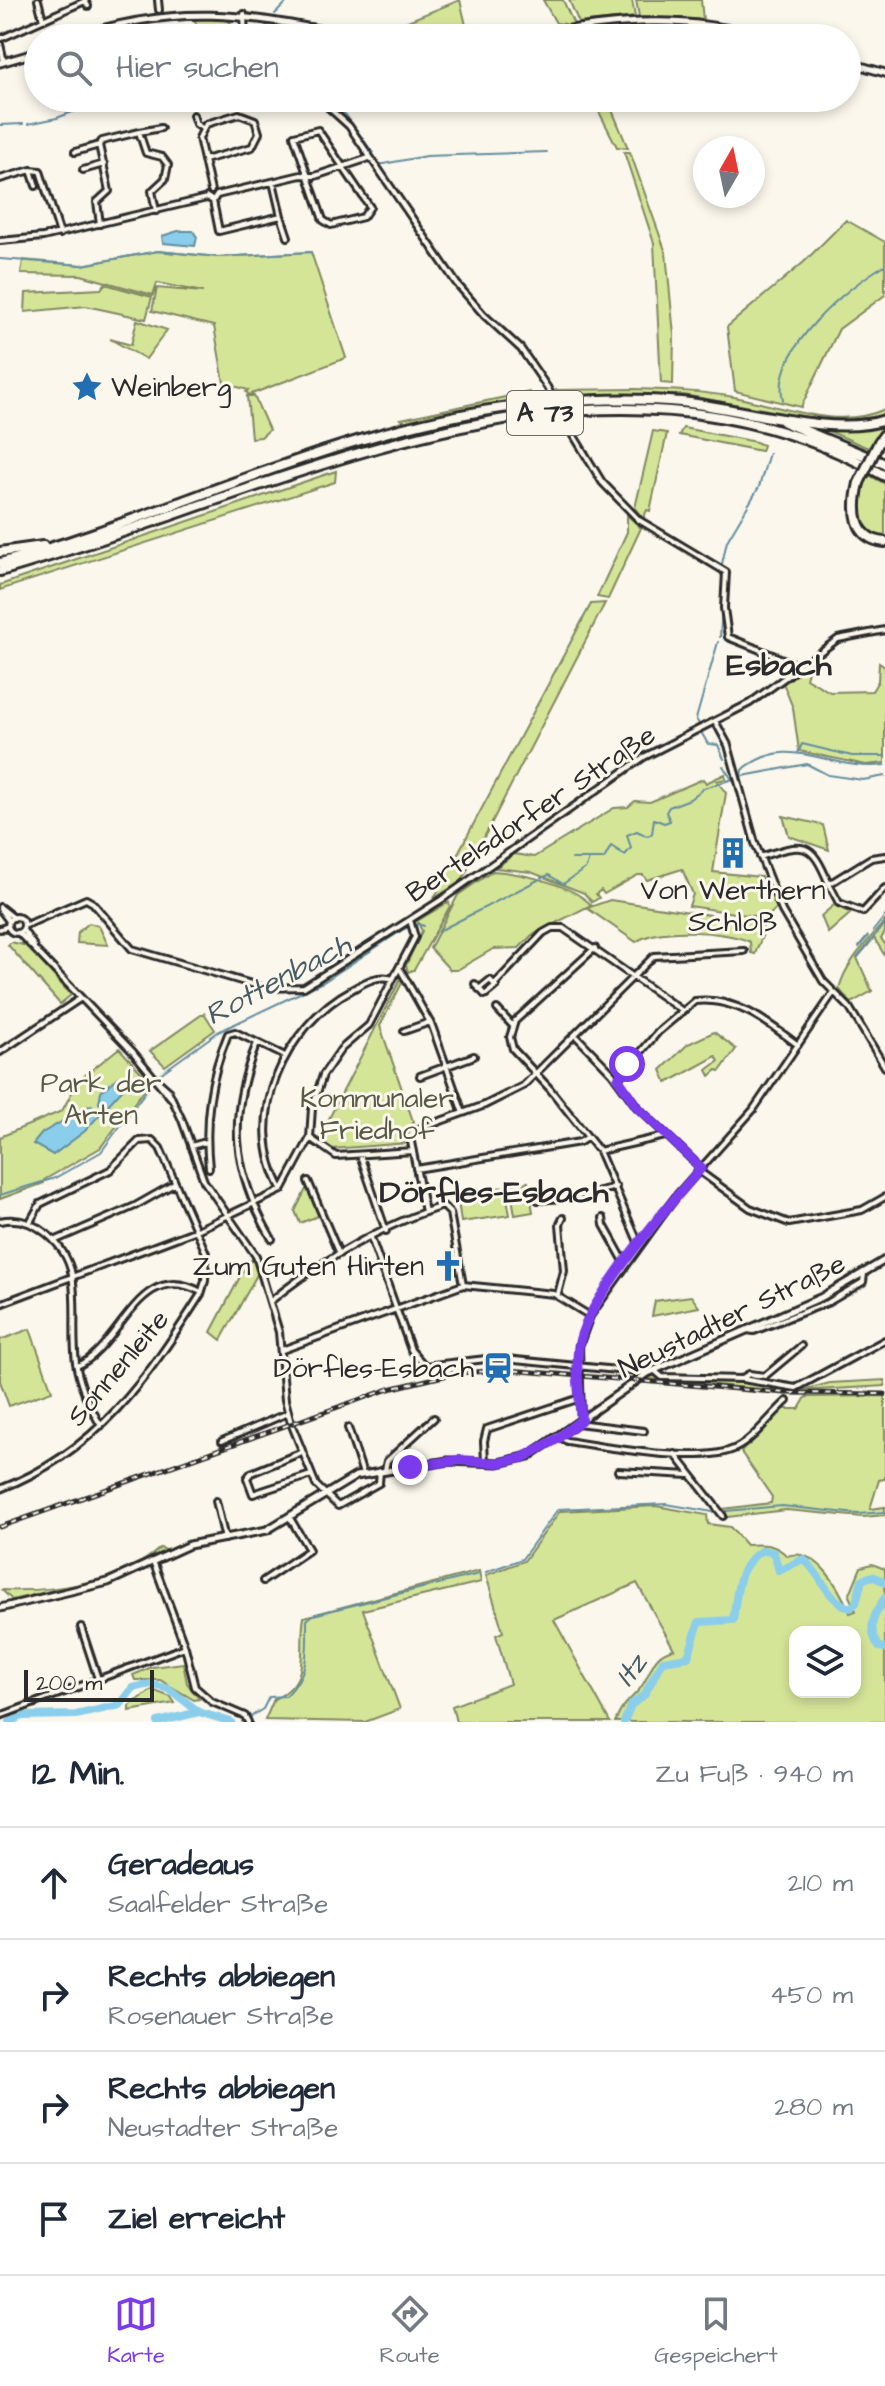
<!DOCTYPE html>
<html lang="de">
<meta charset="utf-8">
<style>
body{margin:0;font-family:"Architects Daughter",sans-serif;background:#f2f2f3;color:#1f2937}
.controls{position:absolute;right:24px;bottom:24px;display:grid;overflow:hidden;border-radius:16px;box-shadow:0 4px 12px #0003}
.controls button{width:72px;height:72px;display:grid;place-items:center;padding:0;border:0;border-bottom:2px solid #e0e1e3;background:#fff;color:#1f2937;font:40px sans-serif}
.compass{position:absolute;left:693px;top:136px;width:72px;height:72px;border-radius:50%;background:#fff;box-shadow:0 4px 12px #0003;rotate:9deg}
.scale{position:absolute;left:24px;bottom:20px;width:130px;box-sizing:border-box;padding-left:8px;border:4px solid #2b2b2b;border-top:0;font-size:22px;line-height:28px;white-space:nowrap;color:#2b2b2b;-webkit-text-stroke:6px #fbf7ec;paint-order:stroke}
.stop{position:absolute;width:24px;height:24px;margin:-18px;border:6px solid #7c3aed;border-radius:50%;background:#fff}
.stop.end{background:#7c3aed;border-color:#fff;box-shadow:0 2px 8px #0008}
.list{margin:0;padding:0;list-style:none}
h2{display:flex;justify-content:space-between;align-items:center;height:104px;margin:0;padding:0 32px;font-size:34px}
h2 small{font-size:26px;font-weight:400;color:#747a83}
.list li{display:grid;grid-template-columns:52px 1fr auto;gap:24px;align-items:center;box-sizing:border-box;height:112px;padding:0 32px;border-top:2px solid #e0e1e3}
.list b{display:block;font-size:30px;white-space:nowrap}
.list p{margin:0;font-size:26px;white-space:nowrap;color:#747a83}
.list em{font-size:26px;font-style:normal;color:#747a83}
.icon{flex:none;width:44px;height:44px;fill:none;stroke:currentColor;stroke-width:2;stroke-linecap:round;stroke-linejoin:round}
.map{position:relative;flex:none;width:885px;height:1722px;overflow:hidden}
.search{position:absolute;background:#fff;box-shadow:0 4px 12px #0003;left:24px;right:24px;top:24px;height:88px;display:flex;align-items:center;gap:20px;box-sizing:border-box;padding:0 28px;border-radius:44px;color:#747a83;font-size:30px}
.sheet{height:552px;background:#fff}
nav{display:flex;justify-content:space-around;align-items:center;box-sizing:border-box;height:112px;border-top:2px solid #e0e1e3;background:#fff;font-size:22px;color:#747a83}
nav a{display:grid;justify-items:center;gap:4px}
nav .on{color:#7c3aed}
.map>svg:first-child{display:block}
.green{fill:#d5e598;stroke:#808862;stroke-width:2;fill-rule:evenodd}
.water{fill:#8aceeb;stroke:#648d9e;stroke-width:2}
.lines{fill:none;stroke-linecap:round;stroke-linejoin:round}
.stream{stroke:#648d9e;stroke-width:2}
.river{stroke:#8aceeb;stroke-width:8}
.street-casing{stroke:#2b2b2b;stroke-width:10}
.secondary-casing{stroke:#2b2b2b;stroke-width:11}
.highway-casing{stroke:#2b2b2b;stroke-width:14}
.street{stroke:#fbf7ec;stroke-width:4}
.secondary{stroke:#fbf7ec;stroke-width:5}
.highway{stroke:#fbf7ec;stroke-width:8}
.rail-casing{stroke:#2b2b2b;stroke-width:5}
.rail{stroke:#fbf7ec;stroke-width:2;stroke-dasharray:6;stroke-linecap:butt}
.street-bridge-casing{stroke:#2b2b2b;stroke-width:10;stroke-linecap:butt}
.highway-bridge-casing{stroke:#2b2b2b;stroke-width:14;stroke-linecap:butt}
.street-bridge{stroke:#fbf7ec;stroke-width:4}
.highway-bridge{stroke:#fbf7ec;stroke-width:8}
.route{stroke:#7c3aed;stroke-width:10}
.labels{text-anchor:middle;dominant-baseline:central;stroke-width:6;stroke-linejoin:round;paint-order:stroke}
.shield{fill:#fbf7ec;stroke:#696865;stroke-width:2}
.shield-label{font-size:26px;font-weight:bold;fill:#2b2b2b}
.poi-label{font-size:28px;fill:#2b2b2b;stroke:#fbf7ec;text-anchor:end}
.street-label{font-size:28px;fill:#2b2b2b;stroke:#fbf7ec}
.park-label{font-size:28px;fill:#565a46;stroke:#fbf7ec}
.water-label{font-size:30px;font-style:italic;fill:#485c65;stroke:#fbf7ec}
.quarter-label{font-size:32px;font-weight:bold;fill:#2b2b2b;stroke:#fbf7ec}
</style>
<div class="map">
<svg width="885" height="1722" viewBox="0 0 885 1722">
<rect width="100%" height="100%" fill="#fbf7ec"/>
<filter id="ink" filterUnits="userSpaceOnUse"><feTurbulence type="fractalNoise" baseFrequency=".0125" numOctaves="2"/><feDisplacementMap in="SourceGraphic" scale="16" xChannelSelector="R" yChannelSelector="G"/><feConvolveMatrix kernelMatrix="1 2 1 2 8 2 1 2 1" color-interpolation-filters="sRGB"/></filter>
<g filter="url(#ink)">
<path class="green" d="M460 0 469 38H403L375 34Z
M543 0H563L580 38H562L570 36 565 24 556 23Z
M569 0H632L635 17 579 23Z
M636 0H701L703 20 639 17Z
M191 12C216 15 231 12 238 38H202Z
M592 98H607L628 148 617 147Z
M624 152H630L666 253 674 335 673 384 661 383 654 243Z
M846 220 885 242V295L839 329 801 407 735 391 727 327 804 262Z
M158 251 218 257 311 252 346 358 249 395 246 392 248 390 224 383 214 326 152 311 157 288 203 292 157 283 153 295 81 275 21 274 23 260 82 265Z
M105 284 152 297 146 319 86 306 25 312 26 293 101 289Z
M137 320 167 330 146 359 110 339 131 345Z
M635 389C668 390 701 391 734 397 782 406 837 431 885 409V417L848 423 829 421 684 395H559L556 390Z
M529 392 532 396 405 422 401 419Z
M247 396H254L269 430 261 437 251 438Z
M885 423V430L868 448 822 428Z
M683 428 756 442 763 445 761 451 679 435Z
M653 431 667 433 650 511 647 510 643 519 635 508Z
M336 471 335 482 0 590V585Z
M867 474 885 484V538C851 533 856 498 867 474Z
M627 515 641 528 608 599 597 597 627 532Z
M605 603 461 882 434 898 591 604Z
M811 661 806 678 830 692 872 691 878 681 879 663 885 667V763L866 765 799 751 793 708 783 683Z
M725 774 726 779 717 781 726 793 713 872 761 877 778 907 766 918 689 906 693 894 682 869 647 880 643 875H638L604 894 601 890 596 894 599 898 592 902 584 893 531 872 496 868 514 854 534 857 614 808 628 807 635 801 650 802 703 779 706 783Z
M783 816 823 825 829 850 789 836Z
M493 871C520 873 572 884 591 905L532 935 519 948 493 949 457 970H450L430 948 458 895Z
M610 900 756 922 765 929 755 954 751 953 750 942C727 931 658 926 636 942L587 908Z
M449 902 450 906 414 970 408 972 406 965 422 931 417 921Z
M834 905 851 913 828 933 821 916Z
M885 921V932L881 939 885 944V956L874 938 857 958 872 991 851 1003 839 989C845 963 868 941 885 921Z
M89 923 99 926 108 945 77 943 78 932Z
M11 942 27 946 71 995 60 1004 8 945Z
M401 978 403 981 380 1026 413 1121 407 1133 408 1143 332 1149 319 1140 320 1136Z
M204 1013 215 1030 165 1066 150 1051Z
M714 1032 736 1049 720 1071 717 1070 710 1076 707 1070 719 1061 716 1056 667 1083 661 1070 688 1044Z
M119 1048 150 1082 100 1148 44 1180V1183L0 1199V1137L62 1111 78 1081Z
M528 1182 533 1212 515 1215 510 1185Z
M308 1185 321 1215 300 1223 295 1211Z
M505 1187 510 1215 461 1222 457 1194Z
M252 1259 259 1271 221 1340 211 1332 243 1271Z
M691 1296 699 1307 652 1316 655 1301Z
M30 1329 52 1391 9 1406 0 1381V1340Z
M653 1376 742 1380 794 1389 792 1392 648 1379Z
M885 1380V1386L799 1391 830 1383Z
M885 1396V1479L879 1480 870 1509 885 1507V1515L863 1517 786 1510 728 1517 722 1509 771 1503 772 1497 741 1452 784 1409H799L806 1397Z
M656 1506 707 1515 708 1524 730 1527 746 1545C762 1544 775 1543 787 1556 817 1546 840 1589 850 1613L856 1611 849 1596 861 1567 872 1564 885 1569V1722H615C623 1704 626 1704 638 1691 652 1676 650 1653 674 1649L637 1583 554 1620 610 1722H456L452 1706 510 1684 496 1635 503 1632 486 1575 524 1561 560 1511ZM795 1632H855V1692H795Z
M160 1548 166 1550 109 1577 12 1600 2 1590C52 1592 122 1583 160 1548Z
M479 1571 481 1582 363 1610 400 1709 365 1722 265 1720 274 1699C313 1681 298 1650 304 1617Z
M183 1663 187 1683 199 1699 194 1700 160 1680H135L133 1675 152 1667Z
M152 1690 171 1697 175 1703 129 1711V1706Z"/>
<path class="water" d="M178 231H193L197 237 195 246 163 243 162 236Z
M119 1077 129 1082 107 1106 99 1103 101 1091Z
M91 1105 102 1112 85 1131 53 1155 33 1144 42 1133Z"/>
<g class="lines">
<path class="stream" d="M275 14 289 0
M258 38 267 25
M325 98 346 115 373 153
M28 124 57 118 108 98
M0 125 23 124
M378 165 426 156 547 152
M0 259 82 265 158 251 218 257 311 252
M783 400C770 351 848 286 885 265
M722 564 727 541 759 487 769 453
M719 571 724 580
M720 637 723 594
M699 724 696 719 718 642
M701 732 708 744
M710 744 718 745 724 759
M798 753 802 744 852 756H885
M723 766 731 778
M743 776 807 764 828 775 863 780 885 776
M741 777 742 770C792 730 829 773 885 765
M572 859H588
M541 878 549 875 563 884 586 868 589 859H604L611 846 625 855 631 848 627 835 637 831 647 836 652 834 654 819 664 823 670 821 666 812 669 807 690 799 704 788 733 779
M439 931 538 880
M873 931 885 916
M859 947 868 936
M858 957 885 923
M160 1074 218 1032 325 981 404 929 418 924 424 926
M0 1195 55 1178 101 1152 151 1084
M726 1511 782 1506 858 1514 885 1512
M486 1572 522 1559 558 1509 666 1504 713 1512
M242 1722 263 1709 269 1697 286 1696C310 1672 307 1652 307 1620L313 1615 479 1574"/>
<path class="river" d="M885 1597C874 1615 866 1627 879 1647L885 1648
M10 1722 22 1716 76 1715 120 1705 133 1688 150 1684 169 1689 199 1712
M158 1722 199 1712 231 1722
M624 1722 631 1705 644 1695 663 1661 688 1657 699 1622 733 1620C738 1592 735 1568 762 1550L774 1553 779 1571 803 1559C823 1575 825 1599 850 1608L856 1603 862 1580 872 1576 885 1582"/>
<defs>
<path id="street" d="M38 0 43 20
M158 0 159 10
M244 14 245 38
M0 39 85 1 88 6
M0 44 4 62
M318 98 349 126 457 284 484 315 521 349 547 387
M193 115 196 124 202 128
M318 130 370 207 363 217 331 225 323 220 294 136Z
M139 132 161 128
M75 152 99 145
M204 160 199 138 206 124 239 114 255 120 259 133 252 147 204 160 211 191
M31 170 36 186
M83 170 104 164
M0 179 31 170 40 171 60 234
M207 197 213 201 217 195 301 175 315 176 369 158
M213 201 219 231 281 216 273 182
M281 216 288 237
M100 224 97 202 109 191 99 145 102 141 139 132 146 153 162 157 168 165 165 179 152 191 156 211
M0 241 43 237 207 198
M568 426 602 482 639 520 726 572 724 608 728 637 800 666
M715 721 728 745 755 843 782 911 823 981 849 1007 885 1067
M760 857C805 842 811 841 829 884L871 858 885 856
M829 884 839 903 863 912 885 888
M0 907 14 918
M0 909 9 921
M8 925a8 8 0 1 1 16 0a8 8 0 1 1-16 0Z
M24 926 86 899 93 903 132 949 265 988 304 987 441 900 644 757 750 703 838 639 885 630
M0 929 8 926
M23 930 34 946
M19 933 133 1052 171 1098
M595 948 515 1021 510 1037 513 1049 550 1089 599 1151 639 1244
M400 969 432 1026 463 1113
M475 984 485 995 496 986 490 980 479 989
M494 985 543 933 552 928H563L681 1010
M497 1009 512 1025
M404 1031 430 1022
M577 1037 612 1073 637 1107 701 1168
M257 1043C227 1116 232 1171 272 1239
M0 1052 81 998
M420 1076 474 1056
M618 1079 658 1032 695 1001C735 996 769 1023 798 1045
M159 1082 168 1090 182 1120 204 1181 256 1256 279 1332 285 1400 291 1423 316 1485 338 1506 379 1483 380 1471
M310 1138 336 1156 413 1151
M191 1146 206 1142
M599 1151 665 1136
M360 1155 386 1231
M209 1168C204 1120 210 1078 228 1034L235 1032 285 1056
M416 1169 580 1142 588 1137
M699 1171 750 1208 789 1223 862 1210 885 1197
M308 1181 339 1254
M282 1190C241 1118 285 1025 353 989 365 982 379 974 393 979
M538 1200 575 1197 616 1187
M425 1212 410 1137 413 1131 485 1105 523 1086 654 956 744 951
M603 1218 604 1225 625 1263
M0 1221C33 1214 66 1243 72 1275 77 1304 72 1334 76 1363 80 1387 89 1405 101 1426
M371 1238 411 1350 425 1366 495 1358 648 1373
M54 1241 135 1206 174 1184
M558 1294 564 1271 560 1224 563 1218
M272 1300C317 1263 386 1223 443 1206L450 1213 463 1285
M0 1304 197 1230 282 1190 310 1138 312 1108 323 1075 341 1049 369 1025 415 937 410 920
M747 1330 754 1331 829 1302 863 1282 864 1274
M282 1350 463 1285 554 1294 590 1316
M77 1366C121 1348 138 1257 201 1292
M654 1370 662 1377 742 1379 796 1388 885 1340
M744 1377 749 1374 765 1376 801 1346
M581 1420 579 1346 590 1316 677 1195 753 1110 834 992
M577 1423 644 1431
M348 1428 363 1474
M560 1437 567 1441C606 1447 702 1465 736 1448 754 1439 771 1415 787 1401
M222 1441 288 1413
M300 1453 251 1473 247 1478 253 1494 311 1475
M675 1454 723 1516
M485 1462 484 1441 487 1429 580 1398
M385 1470 387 1461 434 1418
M618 1471 689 1475
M0 1489C97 1452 147 1379 201 1294L205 1281 206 1253 160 1148 152 1140 139 1141 110 1170 40 1204 30 1222
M216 1501 225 1539
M153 1561 185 1647 195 1687 212 1702 245 1716 248 1722
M263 1581 309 1550 290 1518
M81 1627 98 1679
M0 1716 185 1647"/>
<path id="secondary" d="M71 38C185 0 251 16 366 38
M507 38C604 25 668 9 766 38
M847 62 885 73
M0 63 38 52
M0 1608 108 1582 189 1545 267 1530 356 1476 448 1461 498 1463 529 1456 648 1373 822 1297 885 1260"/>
<path id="highway" d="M784 422 885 464
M879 442 885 434
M859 483C853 509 853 539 885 542
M0 552 43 546
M0 563C178 513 349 422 535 404 584 400 632 397 681 402 738 407 832 438 885 420
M0 571C286 490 593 312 885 476"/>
</defs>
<use href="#street" class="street-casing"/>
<use href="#secondary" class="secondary-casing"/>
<use href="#highway" class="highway-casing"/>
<use href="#street" class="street"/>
<use href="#secondary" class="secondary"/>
<use href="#highway" class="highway"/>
<defs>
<path id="rail" d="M0 1527 389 1389 456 1373 509 1370 785 1393 885 1394"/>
</defs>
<use href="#rail" class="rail-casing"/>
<use href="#rail" class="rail"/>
<defs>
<path id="street-bridge" d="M547 387 568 426"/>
<path id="highway-bridge" d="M859 483 879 442"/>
</defs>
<use href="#street-bridge" class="street-bridge-casing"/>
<use href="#highway-bridge" class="highway-bridge-casing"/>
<use href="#street-bridge" class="street-bridge"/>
<use href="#highway-bridge" class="highway-bridge"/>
</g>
</g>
<g class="lines" filter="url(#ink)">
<path class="route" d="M410 1467 459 1460 498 1463 522 1458 557 1439 581 1420C580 1395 574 1365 580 1340 591 1295 669 1205 701 1168L637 1107 618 1079 627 1064"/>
</g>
<defs>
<symbol id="sight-bare" viewBox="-9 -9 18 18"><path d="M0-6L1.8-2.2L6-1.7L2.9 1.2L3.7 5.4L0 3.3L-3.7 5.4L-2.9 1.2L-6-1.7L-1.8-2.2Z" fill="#1f6fb2" stroke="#fbf7ec" stroke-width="2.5" paint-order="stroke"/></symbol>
<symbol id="building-bare" viewBox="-9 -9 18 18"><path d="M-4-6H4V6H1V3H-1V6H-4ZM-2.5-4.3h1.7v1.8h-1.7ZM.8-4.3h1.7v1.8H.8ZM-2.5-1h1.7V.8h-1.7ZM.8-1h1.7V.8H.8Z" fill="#1f6fb2" stroke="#fbf7ec" stroke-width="2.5" paint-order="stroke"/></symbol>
<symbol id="church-bare" viewBox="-9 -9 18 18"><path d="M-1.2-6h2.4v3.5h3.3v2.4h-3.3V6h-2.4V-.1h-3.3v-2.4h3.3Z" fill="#1f6fb2" stroke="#fbf7ec" stroke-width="2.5" paint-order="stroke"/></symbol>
<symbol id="station-bare" viewBox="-9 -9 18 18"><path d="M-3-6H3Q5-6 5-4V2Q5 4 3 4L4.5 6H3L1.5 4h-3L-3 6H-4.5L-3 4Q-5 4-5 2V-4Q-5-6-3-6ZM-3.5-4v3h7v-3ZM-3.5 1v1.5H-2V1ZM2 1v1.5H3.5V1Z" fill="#1f6fb2" stroke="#fbf7ec" stroke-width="2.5" paint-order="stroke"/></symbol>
</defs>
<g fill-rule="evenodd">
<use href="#sight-bare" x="65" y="365" width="44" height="44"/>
<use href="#building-bare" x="711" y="831" width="44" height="44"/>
<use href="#church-bare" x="426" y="1244" width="44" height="44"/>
<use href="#station-bare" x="476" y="1346" width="44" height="44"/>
</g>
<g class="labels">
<rect class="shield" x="507" y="391" width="76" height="44" rx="6"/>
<g class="shield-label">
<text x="545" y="413">A 73</text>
</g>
<g class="poi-label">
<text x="111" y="387" text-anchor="start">Weinberg</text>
<text x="733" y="890" text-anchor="middle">Von Werthern<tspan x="733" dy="32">Schloß</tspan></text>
<text x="424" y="1266">Zum Guten Hirten</text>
<text x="474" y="1368">Dörfles-Esbach</text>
</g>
<g class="street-label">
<text transform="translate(531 814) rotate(-34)">Bertelsdorfer Straße</text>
<text transform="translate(732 1316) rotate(-26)">Neustadter Straße</text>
<text transform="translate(118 1368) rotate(-50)">Sonnenleite</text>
</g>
<g class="park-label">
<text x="101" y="1083">Park der<tspan x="101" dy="32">Arten</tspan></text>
<text x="377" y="1098">Kommunaler<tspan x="377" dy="32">Friedhof</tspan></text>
</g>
<g class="water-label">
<text transform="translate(278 980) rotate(-28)">Rottenbach</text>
<text transform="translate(631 1670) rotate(-53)">Itz</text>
</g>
<g class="quarter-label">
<text x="779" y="665">Esbach</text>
<text x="494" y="1192">Dörfles-Esbach</text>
</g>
</g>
</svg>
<div class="controls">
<button><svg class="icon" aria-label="layers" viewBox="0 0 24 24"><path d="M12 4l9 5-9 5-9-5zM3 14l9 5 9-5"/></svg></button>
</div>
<svg class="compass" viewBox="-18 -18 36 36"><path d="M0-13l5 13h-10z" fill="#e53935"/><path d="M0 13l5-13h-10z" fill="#747a83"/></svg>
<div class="scale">200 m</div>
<div class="stop" style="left:627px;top:1064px"></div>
<div class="stop end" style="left:410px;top:1467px"></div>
<div class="search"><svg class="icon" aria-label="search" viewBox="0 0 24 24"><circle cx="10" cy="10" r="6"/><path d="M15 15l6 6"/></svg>Hier suchen</div>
</div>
<section class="sheet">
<h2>12 Min.<small>Zu Fuß · 940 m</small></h2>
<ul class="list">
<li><svg class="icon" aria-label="ahead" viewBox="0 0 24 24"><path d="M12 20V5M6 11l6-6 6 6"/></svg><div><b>Geradeaus</b><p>Saalfelder Straße</p></div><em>210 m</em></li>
<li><svg class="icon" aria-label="right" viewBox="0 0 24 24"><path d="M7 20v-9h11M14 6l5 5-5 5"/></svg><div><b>Rechts abbiegen</b><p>Rosenauer Straße</p></div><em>450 m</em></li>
<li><svg class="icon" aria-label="right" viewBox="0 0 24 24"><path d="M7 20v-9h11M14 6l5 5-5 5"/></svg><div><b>Rechts abbiegen</b><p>Neustadter Straße</p></div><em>280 m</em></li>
<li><svg class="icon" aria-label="arrive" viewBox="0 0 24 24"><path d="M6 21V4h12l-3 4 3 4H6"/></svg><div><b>Ziel erreicht</b></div></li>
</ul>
</section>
<nav>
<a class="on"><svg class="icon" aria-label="map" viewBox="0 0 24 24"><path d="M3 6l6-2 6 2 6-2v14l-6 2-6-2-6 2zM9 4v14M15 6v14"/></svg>Karte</a>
<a><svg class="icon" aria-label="directions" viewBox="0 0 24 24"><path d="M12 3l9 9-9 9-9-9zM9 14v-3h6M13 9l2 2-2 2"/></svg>Route</a>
<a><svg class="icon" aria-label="saved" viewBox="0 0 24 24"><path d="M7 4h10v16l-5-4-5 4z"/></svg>Gespeichert</a>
</nav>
